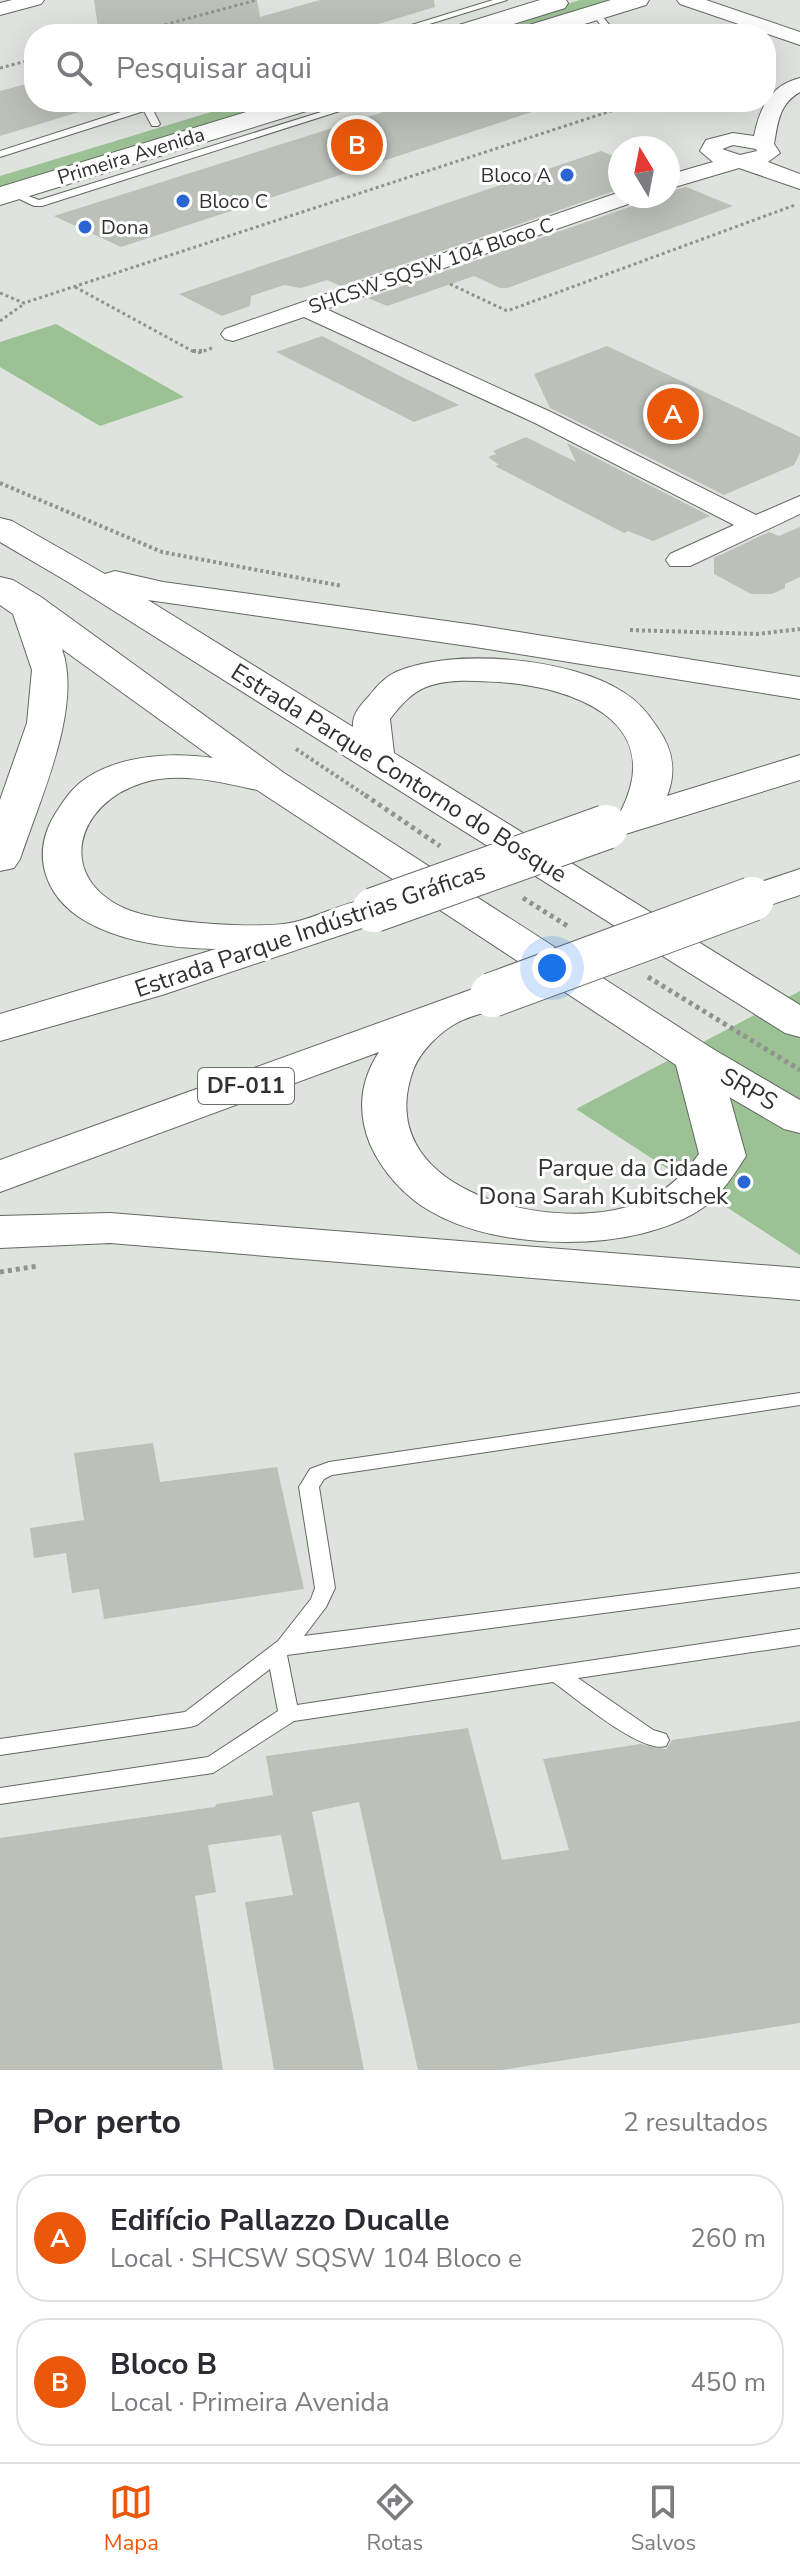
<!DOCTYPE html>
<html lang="pt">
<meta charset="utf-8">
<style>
body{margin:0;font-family:"Nunito Sans",sans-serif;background:#f7f7f7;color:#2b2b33}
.compass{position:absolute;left:608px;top:136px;width:72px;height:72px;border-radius:50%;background:#fff;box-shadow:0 8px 32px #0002;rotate:350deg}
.you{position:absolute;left:552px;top:968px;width:28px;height:28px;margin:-20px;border:6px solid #fff;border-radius:50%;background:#1a73e8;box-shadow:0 0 0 12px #1a73e833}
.badge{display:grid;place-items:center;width:52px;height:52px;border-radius:50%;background:#ea580c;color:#fff;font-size:26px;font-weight:700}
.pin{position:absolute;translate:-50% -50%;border:4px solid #fff;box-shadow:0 2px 8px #0006}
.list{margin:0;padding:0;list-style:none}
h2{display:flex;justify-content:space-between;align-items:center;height:104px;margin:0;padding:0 32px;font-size:34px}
h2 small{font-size:26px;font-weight:400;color:#7c7c81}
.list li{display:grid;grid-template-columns:52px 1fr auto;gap:24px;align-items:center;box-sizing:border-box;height:128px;margin:0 16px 16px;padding:0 16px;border:2px solid #e1e1e2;border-radius:32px}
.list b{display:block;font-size:30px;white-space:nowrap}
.list p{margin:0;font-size:26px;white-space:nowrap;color:#7c7c81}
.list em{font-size:26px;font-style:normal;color:#7c7c81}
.icon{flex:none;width:44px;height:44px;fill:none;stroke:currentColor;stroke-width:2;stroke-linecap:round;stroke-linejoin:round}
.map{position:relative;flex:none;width:800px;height:2070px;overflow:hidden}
.search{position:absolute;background:#fff;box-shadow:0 8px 32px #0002;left:24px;right:24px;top:24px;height:88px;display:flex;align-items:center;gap:20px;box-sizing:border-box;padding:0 28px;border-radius:32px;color:#7c7c81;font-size:30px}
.sheet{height:392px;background:#fff}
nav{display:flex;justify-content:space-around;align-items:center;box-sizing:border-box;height:112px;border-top:2px solid #e1e1e2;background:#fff;font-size:22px;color:#7c7c81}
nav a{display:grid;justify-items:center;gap:4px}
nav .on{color:#ea580c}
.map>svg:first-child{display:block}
.green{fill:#9cc195}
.building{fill:#bbc0b9}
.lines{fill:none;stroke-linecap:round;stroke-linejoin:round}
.service-casing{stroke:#646863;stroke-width:2}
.minor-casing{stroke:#646863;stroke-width:2}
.secondary-casing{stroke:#646863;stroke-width:2}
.primary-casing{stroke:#646863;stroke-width:2}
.path-far2{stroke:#90938f;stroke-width:3;stroke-dasharray:3 3;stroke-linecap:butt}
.path-far1{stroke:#90938f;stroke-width:4;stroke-dasharray:3 3;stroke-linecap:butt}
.path{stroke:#90938f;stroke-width:5;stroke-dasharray:4 4;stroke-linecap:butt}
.service{fill:#fff;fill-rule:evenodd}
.minor{fill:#fff;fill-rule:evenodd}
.secondary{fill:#fff;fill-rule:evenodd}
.primary{fill:#fff;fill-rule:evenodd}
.primary-bridge-casing{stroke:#646863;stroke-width:46;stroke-linecap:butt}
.primary-bridge{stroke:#fff;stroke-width:44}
.poi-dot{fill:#2b65d3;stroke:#fff;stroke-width:3}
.labels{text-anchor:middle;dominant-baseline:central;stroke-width:6;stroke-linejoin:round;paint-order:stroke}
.far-street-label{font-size:20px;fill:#30322f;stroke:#fff}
.far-poi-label{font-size:20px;fill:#30322f;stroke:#fff;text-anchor:start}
.shield{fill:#fff;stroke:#6e706d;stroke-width:2}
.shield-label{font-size:22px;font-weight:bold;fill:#30322f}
.street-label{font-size:24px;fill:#30322f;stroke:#fff}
.poi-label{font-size:24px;fill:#30322f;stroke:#fff;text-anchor:end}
</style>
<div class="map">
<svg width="800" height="2070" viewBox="0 0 800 2070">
<rect width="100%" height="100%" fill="#dee3dd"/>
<path class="green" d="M580 0H617L507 34H468Z
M244 102H284L0 189V176Z
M56 324 184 397 100 426 0 367V342Z
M800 991V1255L576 1109Z"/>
<path class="building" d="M94 0H257L260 17 320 0H434L435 7 345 34H99Z
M34 82V102H88L89 109 0 136V91Z
M415 102H543L544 108 121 247 54 216Z
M601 151 620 159V189L341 286 327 280 301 288 284 285 251 296 250 306 222 316 179 294Z
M686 187 733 206 507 288H500L474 276 387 306 368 298 638 204 643 196H668V192Z
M322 336 404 378 459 405 414 422 276 352Z
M607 346 800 437V453L794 465 724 495 550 408 534 374Z
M526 437 576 462 567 443 710 516 653 541 628 531 624 533 495 466 499 465 488 457 496 454 493 451Z
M800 527V577L785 584V588L772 594H751L714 574V558L769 532 779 536Z
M153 1443 160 1482 277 1467 304 1589 104 1619 99 1589 72 1593 66 1553 34 1558 30 1528 84 1520 74 1453Z
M800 1721V2023L502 2070H418L359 1802 312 1812 364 2070H274L245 1902 293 1895 281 1835 208 1845 216 1892 195 1896 223 2070H0V1838L214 1807 217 1804 273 1795 266 1756 468 1728 502 1860 569 1850 543 1759 640 1744 666 1749 672 1740Z"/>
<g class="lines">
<defs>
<path id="service" d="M493 0H507L397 34H382Z
M597 10 612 28 597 34H582L602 27 592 13Z
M152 102H167L152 108 160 124 158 126H152L144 111 0 157V151Z
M353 102H368L42 206H34L7 193 12 190 39 200Z
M800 1393V1405L332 1475 324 1479 319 1487 335 1588 326 1607 304 1636 800 1573V1587L287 1655 297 1705 800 1629V1645L578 1678 653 1730 666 1734 669 1740 666 1746C641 1754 576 1698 553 1682L294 1721 213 1773 0 1804V1788L208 1757 278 1711 270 1669 197 1725 190 1727 0 1755V1739L185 1712 278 1641 311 1599 315 1588 299 1487 310 1469 329 1462Z"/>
<path id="minor" d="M12 0H44L41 4 0 15V3Z
M677 0H706L800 32V45L680 4Z
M800 78V92C779 104 778 122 774 144L780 153 768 162 800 174V189L739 168 668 189V175L713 162 700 151 706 140 733 133 754 136C760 108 769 86 800 78ZM733 145 756 149 757 151 740 155 722 149Z
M620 192V196H640L637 201 326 309 553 413 756 515 800 496V514L690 566H670L666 560 670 554 734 525 535 423 304 317 233 341 225 339 221 334 225 329Z"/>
<path id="secondary" d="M540 0H566L568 3 565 8 481 34H442L446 29Z
M611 0H649L646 5 552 34H512L516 29Z
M279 102H320L316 108 0 205V187Z
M697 1045 713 1049 800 1100V1133L784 1129 681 1069 675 1059 681 1049Z"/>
<path id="primary" d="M0 518 12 521 105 574 115 571 163 582 475 625 800 677V699L475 647 148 600 353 727C352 714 360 706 369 696 376 687 385 677 396 672 453 647 571 658 623 692 638 701 648 713 657 727 673 749 677 771 667 796L800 755V780L619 836 605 833 599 824 605 815 621 811C667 720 572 687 499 682 476 681 449 678 426 687 411 693 400 706 390 719L394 753 800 1005V1037L785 1033 68 582 0 542Z
M0 577 13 580 41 597 284 773 713 1049 719 1059 746 1156C735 1173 721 1195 704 1207 638 1254 498 1252 430 1211 404 1196 382 1171 370 1144 357 1112 360 1081 379 1052L0 1192V1160L492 982 507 986 514 995C500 1014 474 1012 455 1024 439 1033 421 1051 414 1068 368 1188 542 1232 627 1207 658 1198 680 1180 699 1154L676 1065 257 790C221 782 178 771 142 783 75 804 55 878 126 909 158 923 262 930 295 922 326 915 357 893 389 901L395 910 389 919 162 995 0 1041V1014L216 949C176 948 133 944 97 927 46 904 26 855 59 808 67 796 75 785 88 777 123 755 173 752 213 758L62 649C83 708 39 801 20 859L14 868 0 871V800L27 723 32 670 13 614 0 605Z
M800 869V895L752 911 737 908 731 899 737 890Z
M110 1213 800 1268V1300L110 1243 0 1248V1216Z"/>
</defs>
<use href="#service" class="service-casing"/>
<use href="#minor" class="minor-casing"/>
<use href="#secondary" class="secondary-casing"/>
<use href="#primary" class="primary-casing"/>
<path class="path-far2" d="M130 34 257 0
M0 68 34 59
M450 284 507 311 795 205
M75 287 196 353
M0 293 24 303 617 109 667 102
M0 321 24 304
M198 353 212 348"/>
<path class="path-far1" d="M193 351H204
M0 483 162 552 342 586
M630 630 757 634 800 629
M296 749 368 797"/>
<path class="path" d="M365 795 440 846
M523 898 569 927
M648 977 800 1070
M0 1272 38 1266"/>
<use href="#service" class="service"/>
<use href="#minor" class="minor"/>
<use href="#secondary" class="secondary"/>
<use href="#primary" class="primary"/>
<defs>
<path id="primary-bridge" d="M374 910 606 827
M492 995 752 899"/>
</defs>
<use href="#primary-bridge" class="primary-bridge-casing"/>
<use href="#primary-bridge" class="primary-bridge"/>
</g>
<g class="poi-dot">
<circle cx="567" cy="175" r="8"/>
<circle cx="183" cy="201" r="8"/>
<circle cx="85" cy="227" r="8"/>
<circle cx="744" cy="1182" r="8"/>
</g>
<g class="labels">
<g class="far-street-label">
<text transform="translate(131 156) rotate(-17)">Primeira Avenida</text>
<text transform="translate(431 266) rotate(-19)">SHCSW SQSW 104 Bloco C</text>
</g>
<g class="far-poi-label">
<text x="551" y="175" text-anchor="end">Bloco A</text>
<text x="199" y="201">Bloco C</text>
<text x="101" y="227">Dona</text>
</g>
<rect class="shield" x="198" y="1068" width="96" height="36" rx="6"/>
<g class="shield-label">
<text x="246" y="1086">DF-011</text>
</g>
<g class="street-label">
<text transform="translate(399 773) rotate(32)">Estrada Parque Contorno do Bosque</text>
<text transform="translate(310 930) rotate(-19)">Estrada Parque Indústrias Gráficas</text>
<text transform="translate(749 1089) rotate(30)">SRPS</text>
</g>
<g class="poi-label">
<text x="728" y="1168">Parque da Cidade<tspan x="728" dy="28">Dona Sarah Kubitschek</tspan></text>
</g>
</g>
</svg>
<svg class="compass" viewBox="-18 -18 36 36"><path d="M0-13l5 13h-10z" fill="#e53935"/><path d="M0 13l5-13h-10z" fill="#7c7c81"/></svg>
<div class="you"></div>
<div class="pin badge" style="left:673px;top:414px">A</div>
<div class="pin badge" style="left:357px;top:145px">B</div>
<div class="search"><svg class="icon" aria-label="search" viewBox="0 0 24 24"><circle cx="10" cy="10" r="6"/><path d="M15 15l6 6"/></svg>Pesquisar aqui</div>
</div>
<section class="sheet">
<h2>Por perto<small>2 resultados</small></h2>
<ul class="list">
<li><span class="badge">A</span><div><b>Edifício Pallazzo Ducalle</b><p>Local · SHCSW SQSW 104 Bloco e</p></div><em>260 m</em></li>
<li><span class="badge">B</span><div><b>Bloco B</b><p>Local · Primeira Avenida</p></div><em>450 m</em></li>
</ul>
</section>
<nav>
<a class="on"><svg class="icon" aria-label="map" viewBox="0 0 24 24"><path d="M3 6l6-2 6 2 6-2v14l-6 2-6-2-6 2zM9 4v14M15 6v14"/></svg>Mapa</a>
<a><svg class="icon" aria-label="directions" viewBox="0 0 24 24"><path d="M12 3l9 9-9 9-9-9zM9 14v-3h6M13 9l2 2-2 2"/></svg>Rotas</a>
<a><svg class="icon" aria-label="saved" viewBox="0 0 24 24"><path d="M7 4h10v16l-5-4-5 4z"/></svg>Salvos</a>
</nav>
